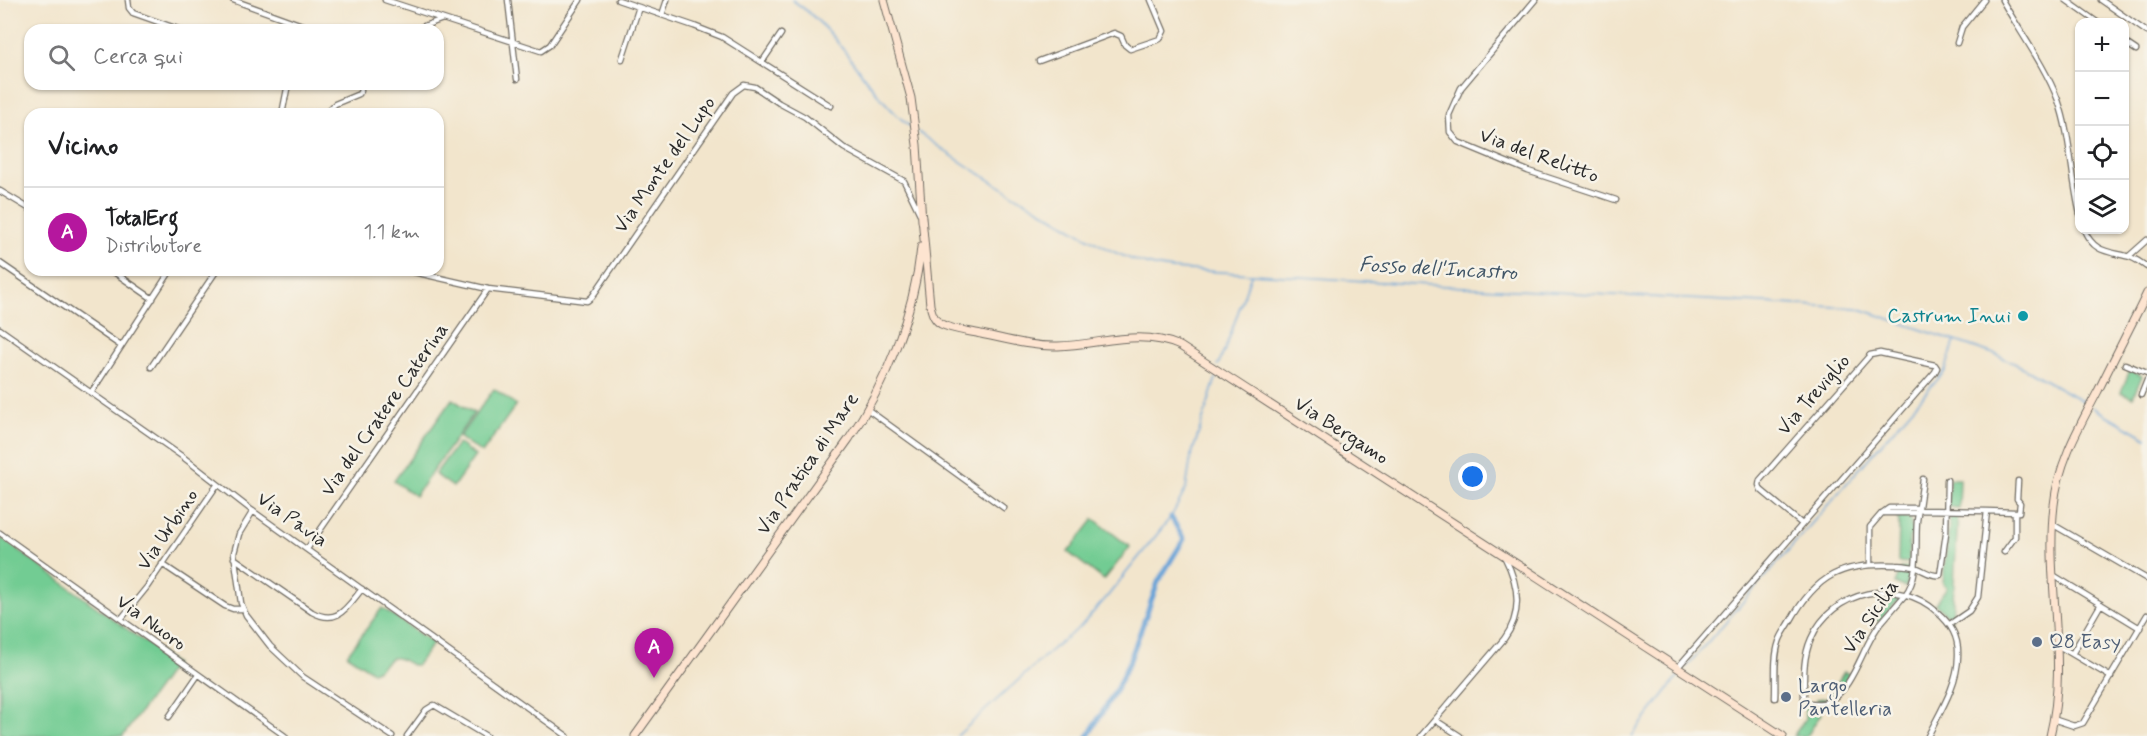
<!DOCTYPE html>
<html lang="it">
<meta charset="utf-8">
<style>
body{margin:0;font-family:Mynerve,sans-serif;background:#f6f6f6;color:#202124}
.controls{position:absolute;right:18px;top:18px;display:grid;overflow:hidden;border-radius:12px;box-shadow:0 2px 4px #0004}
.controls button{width:54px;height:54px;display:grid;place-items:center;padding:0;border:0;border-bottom:2px solid #e0e0e0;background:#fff;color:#202124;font:30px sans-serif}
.you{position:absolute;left:1473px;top:477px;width:21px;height:21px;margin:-15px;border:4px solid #fff;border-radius:50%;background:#1a73e8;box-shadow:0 0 0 9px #1a73e833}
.badge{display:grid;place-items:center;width:39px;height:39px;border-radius:50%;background:#b5179e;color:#fff;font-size:20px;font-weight:700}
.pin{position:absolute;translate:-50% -50px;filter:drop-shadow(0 2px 3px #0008)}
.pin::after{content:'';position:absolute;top:32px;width:21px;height:18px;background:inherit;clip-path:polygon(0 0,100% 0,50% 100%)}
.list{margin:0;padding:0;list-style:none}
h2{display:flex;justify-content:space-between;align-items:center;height:78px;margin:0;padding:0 24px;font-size:26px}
h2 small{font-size:20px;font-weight:400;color:#757577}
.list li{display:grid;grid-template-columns:39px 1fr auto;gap:18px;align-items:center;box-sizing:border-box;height:90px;padding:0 24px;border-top:2px solid #e0e0e0}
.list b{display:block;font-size:22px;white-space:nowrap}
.list p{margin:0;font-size:20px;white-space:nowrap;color:#757577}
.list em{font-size:20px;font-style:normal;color:#757577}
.icon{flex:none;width:33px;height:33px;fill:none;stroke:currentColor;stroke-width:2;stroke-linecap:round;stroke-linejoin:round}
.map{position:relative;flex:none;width:2147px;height:736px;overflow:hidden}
.search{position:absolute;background:#fff;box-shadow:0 2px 4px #0004;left:24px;top:24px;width:420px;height:66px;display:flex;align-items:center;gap:15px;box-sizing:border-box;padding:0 21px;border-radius:18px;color:#757577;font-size:22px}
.panel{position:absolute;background:#fff;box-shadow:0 2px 4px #0004;left:24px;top:108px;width:420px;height:168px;border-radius:18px}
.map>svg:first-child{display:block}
.green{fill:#72cc93;stroke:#4e7c5f;stroke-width:1.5}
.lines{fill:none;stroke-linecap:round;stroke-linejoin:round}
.stream{stroke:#66a2d7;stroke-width:1.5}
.canal{stroke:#66a2d7;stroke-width:5}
.street-casing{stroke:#716c63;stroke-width:7}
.secondary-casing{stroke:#716c63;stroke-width:9}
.street{stroke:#fff;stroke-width:4.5}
.secondary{stroke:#fde4d0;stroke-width:7}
.culture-dot{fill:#0f9aa8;stroke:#f7f3e8;stroke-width:2}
.service-dot{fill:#5c6f8a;stroke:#f7f3e8;stroke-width:2}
.labels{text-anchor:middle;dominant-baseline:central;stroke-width:5;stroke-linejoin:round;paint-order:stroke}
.street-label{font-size:20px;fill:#2b2b2b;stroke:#f7f3e8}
.culture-label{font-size:20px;fill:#0d838f;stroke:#f7f3e8;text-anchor:end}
.service-label{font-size:20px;fill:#4e5e75;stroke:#f7f3e8;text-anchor:start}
.water-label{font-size:21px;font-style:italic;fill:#405567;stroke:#f7f3e8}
</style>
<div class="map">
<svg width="2147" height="736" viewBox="0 0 2147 736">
<rect width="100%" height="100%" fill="#f7f3e8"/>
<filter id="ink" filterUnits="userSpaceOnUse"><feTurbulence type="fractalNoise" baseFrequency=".0167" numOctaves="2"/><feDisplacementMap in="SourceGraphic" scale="12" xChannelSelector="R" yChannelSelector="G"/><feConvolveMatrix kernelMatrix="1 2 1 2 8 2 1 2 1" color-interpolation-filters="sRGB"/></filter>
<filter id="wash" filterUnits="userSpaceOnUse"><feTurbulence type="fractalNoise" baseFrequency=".008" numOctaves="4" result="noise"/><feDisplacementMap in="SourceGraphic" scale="24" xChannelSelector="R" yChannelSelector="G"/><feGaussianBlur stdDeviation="1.35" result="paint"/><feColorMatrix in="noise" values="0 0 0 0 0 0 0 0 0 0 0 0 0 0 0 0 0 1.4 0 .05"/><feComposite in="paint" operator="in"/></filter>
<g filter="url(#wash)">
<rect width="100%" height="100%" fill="#f2e5cc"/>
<path class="green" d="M2130 370 2142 376 2133 397 2121 392Z
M494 389 516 405 482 453 459 437Z
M452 399 474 413 415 496 394 481Z
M458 443 475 456 453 487 435 474Z
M1949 479H1960L1959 508 1948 507Z
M1950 513 1958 514 1952 620 1935 604 1947 587 1943 584C1944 560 1949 537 1950 513Z
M1897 517 1910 518 1913 535 1909 537V559L1912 560 1910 563 1898 562 1899 522Z
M1094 519 1130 547 1104 580 1068 552Z
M0 537 175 664 123 736H5L0 733Z
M1909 567 1913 571 1909 570 1906 587 1895 584 1901 568Z
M1889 598 1899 600 1878 622 1876 620Z
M382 608 433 643 417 665H412C385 649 392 663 373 672L347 655Z
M1844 672 1849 674C1842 688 1834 701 1817 701V699L1828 698Z
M1805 705H1810L1811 709 1814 708 1821 714 1807 736H1793L1805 720Z"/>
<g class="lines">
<path class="stream" d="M792 0C843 33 865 92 912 128
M918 132C961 164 1005 190 1051 216 1090 239 1127 265 1173 269L1479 288 1857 308 1997 355 2022 367 2088 404
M1218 365 1226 347 1251 275
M2092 407 2147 438
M1686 667 1945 371 1955 341
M957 736 1056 646 1080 627 1106 598 1171 517 1186 489 1191 457 1216 378
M1632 736 1680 674"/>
<path class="canal" d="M1088 736 1117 688 1130 660 1158 582 1184 539 1171 517"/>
</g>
</g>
<g filter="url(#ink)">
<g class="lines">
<defs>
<path id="street" d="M128 0 129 8 133 13 181 30
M233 0 316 30
M385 0 443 19
M508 0 517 79
M618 0 694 26 722 37 831 106
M1535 0 1461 88 1449 115 1450 132 1458 142 1528 171 1616 200
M2002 0C2020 32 2045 66 2058 100 2071 136 2071 177 2080 214
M2066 0 2097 22
M2101 0 2147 32
M662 15 667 0
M413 30 443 19 541 51 550 45 580 0
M2124 42 2136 50
M1957 43 1962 27 1984 0
M622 59 639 7
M1039 61 1114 33 1121 36 1125 45 1130 49 1160 39 1164 31 1151 0
M762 62 781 34
M282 114 288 84
M325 114 335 104 359 94 361 91 359 84
M0 191 30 209
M2084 230C2094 252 2106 251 2126 256 2134 257 2141 263 2147 267
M2129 256 2147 240
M0 263 121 346
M111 270 153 299
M405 270 488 289 587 301 592 297 733 93 744 85 755 87 779 103 805 117 844 148 904 181 920 214
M0 329 183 457 250 509 567 736
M2125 364 2147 373
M151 367 217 270
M91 393 171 270
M2141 395 2147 380
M867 409 1004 508
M1923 479C1921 493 1919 507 1917 521 1915 544 1920 576 1905 595L1880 624C1862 646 1854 690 1827 702 1821 705 1811 703 1804 702 1804 682 1802 659 1811 639 1832 590 1898 576 1937 612 1951 624 1959 637 1958 656 1958 684 1940 712 1928 736
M1919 510 1987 511 1978 597 1969 611 1950 624
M253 511 239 534 234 553 241 603 246 615 270 646 303 677 392 736
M1987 511 2015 512
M1918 513H1882L1889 508H1919
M2052 524 2147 579
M0 533 285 736
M307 549 488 289
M2004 552 2015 537V512H2019L2020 503 2017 499 2018 481
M234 558 312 612C338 626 347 607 362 589
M162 564 225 606 233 609H243
M1870 564V527L1882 513
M2053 575 2140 628
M121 619 147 587 217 485
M2057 645 2111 677
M2072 654 2101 604
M1678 667 1935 372 1937 368 1935 365 1880 353 1870 355 1760 480 1759 485 1761 490 1802 524
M1775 698C1776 680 1773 659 1779 642 1781 635 1786 629 1790 622 1816 575 1843 562 1896 565 1901 565 1908 566 1914 567 1923 569 1931 577 1940 575L1946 533 1947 480
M169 717 198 675
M2053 719 2074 726 2083 723 2147 615
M1435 720 1460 736
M407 736 426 710 434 705 486 736
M1421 736 1504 639C1523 613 1519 585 1505 558"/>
<path id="secondary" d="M884 0 911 98 917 145 922 221
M922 217 930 305C932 313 934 320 941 324 953 330 969 331 981 334 1006 339 1032 347 1058 346 1100 345 1139 328 1180 346L1783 736
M635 736 849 439C886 383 914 314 921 247
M2050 736C2069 660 2045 582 2054 505 2058 463 2079 427 2098 391 2114 358 2131 326 2147 293"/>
</defs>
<use href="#street" class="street-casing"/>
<use href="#secondary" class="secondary-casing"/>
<use href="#street" class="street"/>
<use href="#secondary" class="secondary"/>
</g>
</g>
<circle class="culture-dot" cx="2023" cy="316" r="6"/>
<g class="service-dot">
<circle cx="2037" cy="642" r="6"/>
<circle cx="1786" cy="697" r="6"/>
</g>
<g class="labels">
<g class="street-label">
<text transform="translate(1539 156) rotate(20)">Via del Relitto</text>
<text transform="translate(665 165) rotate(-55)">Via Monte del Lupo</text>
<text transform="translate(1814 395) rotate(-49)">Via Treviglio</text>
<text transform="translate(385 410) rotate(-55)">Via del Cratere Caterina</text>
<text transform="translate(1341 431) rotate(33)">Via Bergamo</text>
<text transform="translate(808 464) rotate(-56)">Via Pratica di Mare</text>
<text transform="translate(292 520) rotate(35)">Via Pavia</text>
<text transform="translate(168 530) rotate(-56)">Via Urbino</text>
<text transform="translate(1871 617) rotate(-56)">Via Sicilia</text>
<text transform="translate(151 623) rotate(36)">Via Nuoro</text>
</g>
<g class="culture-label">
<text x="2011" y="316">Castrum Inui</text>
</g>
<g class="service-label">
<text x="2049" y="642">Q8 Easy</text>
<text x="1798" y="686">Largo<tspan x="1798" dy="23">Pantelleria</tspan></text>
</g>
<g class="water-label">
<text transform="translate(1438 269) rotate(3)">Fosso dell'Incastro</text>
</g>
</g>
</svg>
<div class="controls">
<button>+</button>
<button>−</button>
<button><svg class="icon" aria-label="locate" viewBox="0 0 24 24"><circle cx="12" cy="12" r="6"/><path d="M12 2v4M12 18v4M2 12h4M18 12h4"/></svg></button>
<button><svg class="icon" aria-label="layers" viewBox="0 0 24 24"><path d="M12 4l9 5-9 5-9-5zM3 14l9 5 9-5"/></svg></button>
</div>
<div class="you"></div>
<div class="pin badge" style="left:654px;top:678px">A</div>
<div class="search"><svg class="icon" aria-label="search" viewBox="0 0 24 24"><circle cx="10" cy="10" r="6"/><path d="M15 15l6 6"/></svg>Cerca qui</div>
<section class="panel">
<h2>Vicino<small></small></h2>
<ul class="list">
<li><span class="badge">A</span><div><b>TotalErg</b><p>Distributore</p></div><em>1.1 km</em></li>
</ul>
</section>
</div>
